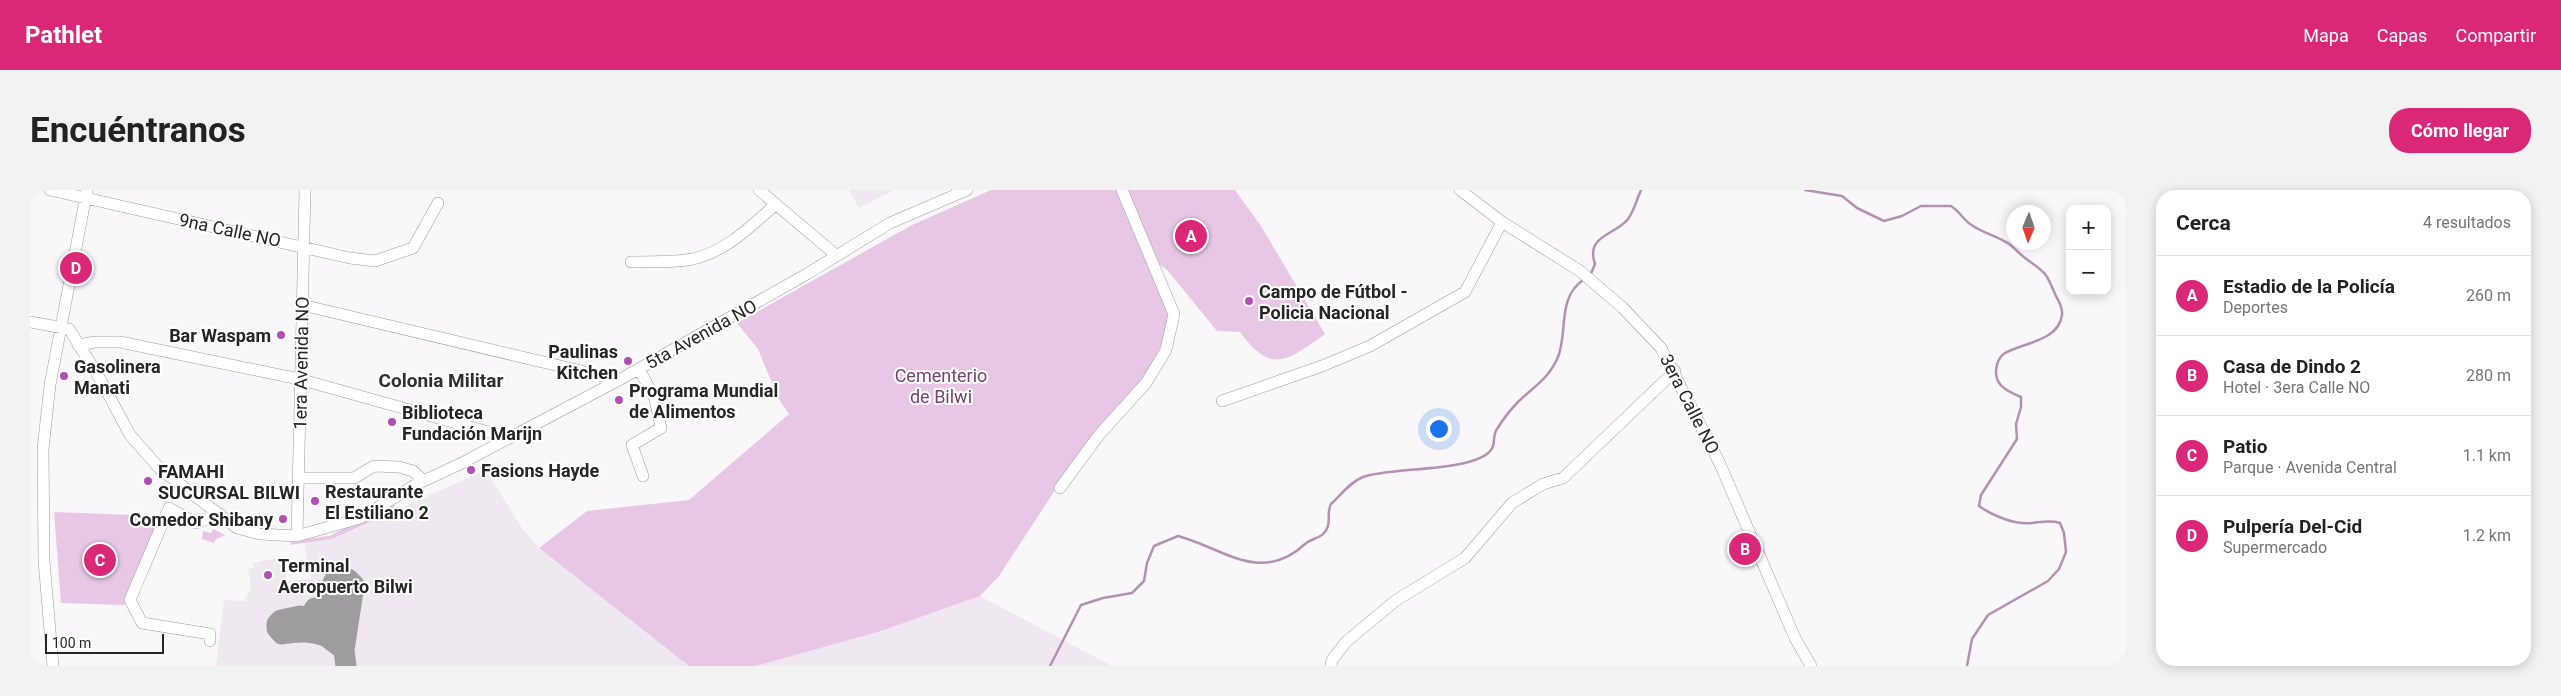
<!DOCTYPE html>
<html lang="es">
<meta charset="utf-8">
<style>
body{margin:0;font-family:Roboto,sans-serif;background:#f2f2f2;color:#222}
.controls{position:absolute;right:15px;top:15px;display:grid;overflow:hidden;border-radius:10px;box-shadow:0 2px 12px #0003}
.controls button{width:45px;height:45px;display:grid;place-items:center;padding:0;border:0;border-bottom:1px solid #e0e0e0;background:#fff;color:#222;font:25px sans-serif}
.compass{position:absolute;left:1976px;top:15px;width:45px;height:45px;border-radius:50%;background:#fff;box-shadow:0 2px 12px #0003;rotate:182deg}
.scale{position:absolute;left:15px;bottom:12px;width:119px;box-sizing:border-box;padding-left:5px;border:2px solid #262526;border-top:0;font-size:14px;line-height:18px;white-space:nowrap;color:#262526;-webkit-text-stroke:4px #fff;paint-order:stroke}
.you{position:absolute;left:1408px;top:238px;width:18px;height:18px;margin:-12px;border:4px solid #fff;border-radius:50%;background:#1a73e8;box-shadow:0 0 0 8px #1a73e833}
.badge{display:grid;place-items:center;width:32px;height:32px;border-radius:50%;background:#db2777;color:#fff;font-size:16px;font-weight:700}
.pin{position:absolute;translate:-50% -50%;border:2px solid #fff;box-shadow:0 1px 5px #0006}
.list{margin:0;padding:0;list-style:none}
h2{display:flex;justify-content:space-between;align-items:center;height:65px;margin:0;padding:0 20px;font-size:21px}
h2 small{font-size:16px;font-weight:400;color:#767676}
.list li{display:grid;grid-template-columns:32px 1fr auto;gap:15px;align-items:center;box-sizing:border-box;height:80px;padding:0 20px;border-top:1px solid #e0e0e0}
.list b{display:block;font-size:19px;white-space:nowrap}
.list p{margin:0;font-size:16px;white-space:nowrap;color:#767676}
.list em{font-size:16px;font-style:normal;color:#767676}
.map{position:relative;flex:none;width:2096px;height:476px;overflow:hidden;border-radius:20px}
header{display:flex;align-items:center;gap:30px;box-sizing:border-box;height:70px;padding:0 25px;background:#db2777;color:#fff}
header strong{font-size:24px}
nav{display:flex;gap:28px;margin-inline-start:auto;font-size:18px}
.intro{display:flex;align-items:center;justify-content:space-between;box-sizing:border-box;height:120px;padding:0 30px}
h1{margin:0;font-size:35px}
.button{padding:12px 22px;border-radius:20px;background:#db2777;color:#fff;font-size:18px;font-weight:700}
main{display:flex;gap:30px;padding:0 30px}
aside{flex:1;background:#fff;border-radius:20px;box-shadow:0 2px 12px #0003}
.map>svg:first-child{display:block}
.built{fill:#f0e8f0}
.green{fill:#e8c7e6}
.lines{fill:none;stroke-linecap:round;stroke-linejoin:round}
.stream{stroke:#b491b3;stroke-width:2.5}
.taxiway{stroke:#9e9c9e;stroke-width:21}
.minor-casing{stroke:#9d9a9c;stroke-width:12}
.minor{stroke:#fff;stroke-width:11}
.poi-dot{fill:#b34fb4;stroke:#fff;stroke-width:2}
.labels{text-anchor:middle;dominant-baseline:central;stroke-width:4;stroke-linejoin:round;paint-order:stroke}
.street-label{font-size:18px;fill:#262526;stroke:#fff}
.poi-label{font-size:18px;font-weight:bold;fill:#262526;stroke:#fff;text-anchor:start}
.park-label{font-size:18px;fill:#734373;stroke:#fff}
.neighbourhood-label{font-size:19px;font-weight:bold;fill:#2f2d2f;stroke:#fff}
</style>
<header>
<strong>Pathlet</strong>
<nav><a>Mapa</a><a>Capas</a><a>Compartir</a></nav>
</header>
<div class="intro"><h1>Encuéntranos</h1><a class="button">Cómo llegar</a></div>
<main>
<div class="map">
<svg width="2096" height="476" viewBox="0 0 2096 476">
<rect width="100%" height="100%" fill="#faf7fa"/>
<path class="built" d="M819 0H864L829 18Z
M456 280 492 338 509 358 659 476H186L194 410 214 411 221 398 218 379 224 378 223 373 246 368 247 373 253 372 257 391 281 389 274 352 302 349Z
M950 406 1082 476H726L848 442Z"/>
<path class="green" d="M961 0H1087L1140 124 1131 156 1113 189 1029 294 969 386 950 406 848 442 726 476H659L509 358 557 321 659 310 759 224 748 208 728 159 707 133 882 35Z
M1095 0H1205L1231 36 1295 144C1258 170 1242 186 1210 142L1187 141 1138 81 1125 71Z
M363 314 366 320 302 349 259 355 263 351 299 346Z
M24 322 131 326 94 415 31 413Z
M183 339 195 345 186 349 184 353 172 349 173 341 181 343Z"/>
<g class="lines">
<path class="stream" d="M1775 0 1812 6 1827 18 1854 31 1872 26 1891 16H1921C1929 21 1933 29 1940 34 1951 42 1963 45 1974 51 1983 55 1987 62 1995 68 2015 83 2015 80 2025 104 2028 111 2033 116 2032 125 2029 151 1992 153 1975 163 1970 166 1968 171 1967 175 1962 194 1976 201 1991 207V217L1986 234 1987 249 1951 305 1949 316C1963 326 1985 335 2002 333 2012 332 2020 330 2030 333L2034 343 2036 362 2029 379 2018 391 1958 425 1942 449 1937 476
M1560 86 1565 74C1555 45 1586 45 1598 29 1604 21 1607 9 1611 0
M1020 476 1051 415 1073 408 1102 403 1114 391 1117 373 1124 356 1148 346C1193 358 1231 395 1275 354 1283 347 1294 349 1298 336 1300 329 1297 321 1301 314 1311 305 1320 292 1333 287 1361 277 1445 282 1461 260 1466 254 1462 246 1467 239 1472 231 1481 219 1488 212 1504 196 1518 190 1528 167 1538 142 1527 108 1553 90"/>
<path class="taxiway" d="M300 434 284 427 283 421 285 418 296 416 314 460 316 476
M298 447C282 441 269 441 252 444L247 438V434L251 430 270 426 314 460 324 395 318 389 304 391 300 400 319 423"/>
<defs>
<path id="minor" d="M20 0 320 68 345 71 383 58 408 13
M729 0 806 65
M1430 0 1472 32 1550 81 1593 118 1631 158 1690 274 1765 448 1781 476
M601 72C621 71 643 73 663 69 697 61 721 36 746 14
M272 115 589 190
M0 132 39 139 69 187 100 245 130 279 207 338 230 344 267 346 330 328 387 294 430 274 589 190 777 84 860 33 937 0
M48 155 65 152H90L269 189 480 248
M609 179 625 209 631 238 602 255 613 286
M1192 211 1292 176 1340 156 1435 102 1472 32
M269 288H324L344 276 369 277 383 281 394 291
M1030 298 1069 245 1116 193 1136 160 1144 124 1092 0
M267 346 275 0
M180 451V444L112 433 100 410 139 318 166 333 190 324
M23 476 14 371 13 259 20 195 57 0
M1301 476 1302 470 1316 452 1365 411 1435 368 1482 313 1513 294 1533 288 1645 181"/>
</defs>
<use href="#minor" class="minor-casing"/>
<use href="#minor" class="minor"/>
</g>
<g class="poi-dot">
<circle cx="1219" cy="111" r="5"/>
<circle cx="251" cy="145" r="5"/>
<circle cx="598" cy="171" r="5"/>
<circle cx="34" cy="186" r="5"/>
<circle cx="589" cy="210" r="5"/>
<circle cx="362" cy="232" r="5"/>
<circle cx="441" cy="280" r="5"/>
<circle cx="118" cy="291" r="5"/>
<circle cx="285" cy="311" r="5"/>
<circle cx="253" cy="329" r="5"/>
<circle cx="238" cy="385" r="5"/>
</g>
<g class="labels">
<g class="street-label">
<text transform="translate(200 40) rotate(12)">9na Calle NO</text>
<text transform="translate(671 144) rotate(-29)">5ta Avenida NO</text>
<text transform="translate(271 173) rotate(-89)">1era Avenida NO</text>
<text transform="translate(1660 214) rotate(63)">3era Calle NO</text>
</g>
<g class="poi-label">
<text x="1229" y="101">Campo de Fútbol -<tspan x="1229" dy="21">Policia Nacional</tspan></text>
<text x="241" y="145" text-anchor="end">Bar Waspam</text>
<text x="588" y="161" text-anchor="end">Paulinas<tspan x="588" dy="21">Kitchen</tspan></text>
<text x="44" y="176">Gasolinera<tspan x="44" dy="21">Manati</tspan></text>
<text x="599" y="200">Programa Mundial<tspan x="599" dy="21">de Alimentos</tspan></text>
<text x="372" y="222">Biblioteca<tspan x="372" dy="21">Fundación Marijn</tspan></text>
<text x="451" y="280">Fasions Hayde</text>
<text x="128" y="281">FAMAHI<tspan x="128" dy="21">SUCURSAL BILWI</tspan></text>
<text x="295" y="301">Restaurante<tspan x="295" dy="21">El Estiliano 2</tspan></text>
<text x="243" y="329" text-anchor="end">Comedor Shibany</text>
<text x="248" y="375">Terminal<tspan x="248" dy="21">Aeropuerto Bilwi</tspan></text>
</g>
<g class="park-label">
<text x="911" y="185">Cementerio<tspan x="911" dy="21">de Bilwi</tspan></text>
</g>
<g class="neighbourhood-label">
<text x="411" y="190">Colonia Militar</text>
</g>
</g>
</svg>
<div class="controls">
<button>+</button>
<button>−</button>
</div>
<svg class="compass" viewBox="-18 -18 36 36"><path d="M0-13l5 13h-10z" fill="#e53935"/><path d="M0 13l5-13h-10z" fill="#767676"/></svg>
<div class="scale">100 m</div>
<div class="you"></div>
<div class="pin badge" style="left:1161px;top:46px">A</div>
<div class="pin badge" style="left:1715px;top:359px">B</div>
<div class="pin badge" style="left:70px;top:370px">C</div>
<div class="pin badge" style="left:46px;top:78px">D</div>
</div>
<aside>
<h2>Cerca<small>4 resultados</small></h2>
<ul class="list">
<li><span class="badge">A</span><div><b>Estadio de la Policía</b><p>Deportes</p></div><em>260 m</em></li>
<li><span class="badge">B</span><div><b>Casa de Dindo 2</b><p>Hotel · 3era Calle NO</p></div><em>280 m</em></li>
<li><span class="badge">C</span><div><b>Patio</b><p>Parque · Avenida Central</p></div><em>1.1 km</em></li>
<li><span class="badge">D</span><div><b>Pulpería Del-Cid</b><p>Supermercado</p></div><em>1.2 km</em></li>
</ul>
</aside>
</main>
